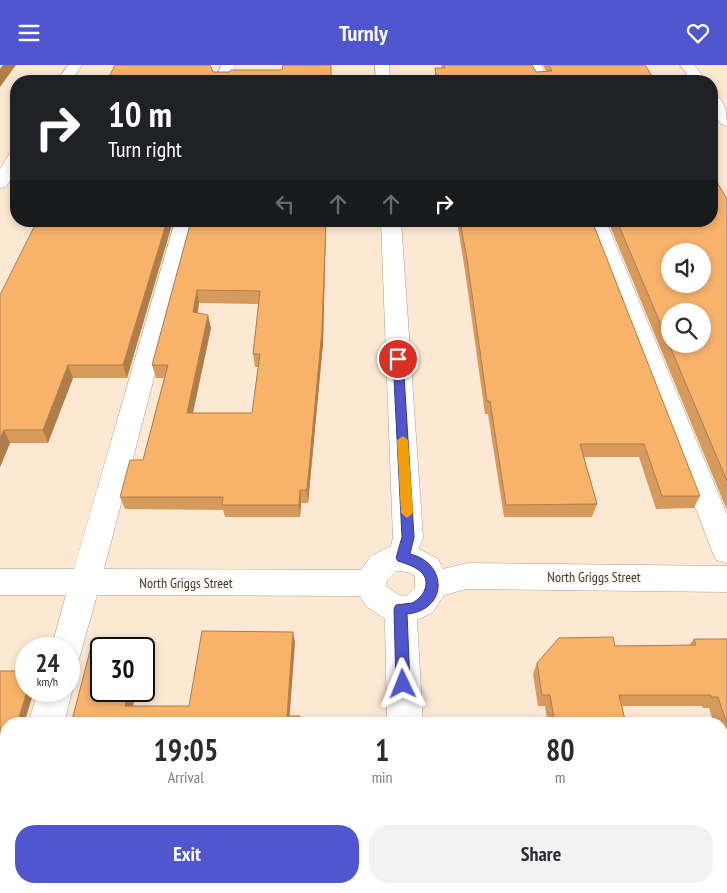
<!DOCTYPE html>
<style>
body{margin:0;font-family:"PT Sans Narrow",sans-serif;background:#f2f2f3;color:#2b2b33;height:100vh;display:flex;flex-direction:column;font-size:19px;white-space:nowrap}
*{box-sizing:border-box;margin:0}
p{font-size:16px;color:#7c7c81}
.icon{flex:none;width:28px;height:28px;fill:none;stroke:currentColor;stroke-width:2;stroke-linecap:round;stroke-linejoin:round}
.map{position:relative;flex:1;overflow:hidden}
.sheet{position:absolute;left:0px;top:652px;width:728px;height:176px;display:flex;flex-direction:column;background:#fff;border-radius:20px 20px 0 0;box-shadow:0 2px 8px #0003}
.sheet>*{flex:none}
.banner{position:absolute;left:10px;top:10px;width:708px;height:152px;border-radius:20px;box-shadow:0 2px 8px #0003;background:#202124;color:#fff;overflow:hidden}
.buttons{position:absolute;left:661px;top:178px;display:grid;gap:10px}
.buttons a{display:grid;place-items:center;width:50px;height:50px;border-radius:50%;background:#fff;box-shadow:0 2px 8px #0003;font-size:25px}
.speed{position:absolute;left:15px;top:572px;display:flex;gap:10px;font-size:25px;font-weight:700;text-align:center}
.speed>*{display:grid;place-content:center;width:65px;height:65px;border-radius:50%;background:#fff;box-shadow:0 2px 8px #0003;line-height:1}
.speed small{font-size:12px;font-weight:400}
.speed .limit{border:2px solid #111;border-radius:8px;background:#fff;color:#111}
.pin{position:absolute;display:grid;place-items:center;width:42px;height:42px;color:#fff;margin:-21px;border:2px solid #fff;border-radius:50%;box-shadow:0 1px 5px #0007}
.me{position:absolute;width:55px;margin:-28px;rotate:358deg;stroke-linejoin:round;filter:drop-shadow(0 0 4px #0008)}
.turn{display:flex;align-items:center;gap:18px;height:105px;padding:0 15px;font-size:22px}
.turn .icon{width:65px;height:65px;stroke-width:2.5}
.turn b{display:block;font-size:35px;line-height:42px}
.lanes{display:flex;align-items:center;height:48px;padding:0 15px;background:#0003;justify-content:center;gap:25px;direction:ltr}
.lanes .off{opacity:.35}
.eta{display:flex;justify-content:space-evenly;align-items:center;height:85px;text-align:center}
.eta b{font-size:30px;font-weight:700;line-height:35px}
.primary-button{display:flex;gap:10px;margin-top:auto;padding:10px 15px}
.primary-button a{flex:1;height:58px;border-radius:20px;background:#5056cd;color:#fff;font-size:20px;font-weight:700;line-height:58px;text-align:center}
.primary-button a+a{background:#f2f2f3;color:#2b2b33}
header{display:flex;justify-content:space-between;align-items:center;height:65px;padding:0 15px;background:#5056cd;color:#fff;font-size:22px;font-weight:700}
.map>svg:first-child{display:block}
</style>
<header><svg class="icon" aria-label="menu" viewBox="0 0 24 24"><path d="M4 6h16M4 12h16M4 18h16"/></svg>Turnly<svg class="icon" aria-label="heart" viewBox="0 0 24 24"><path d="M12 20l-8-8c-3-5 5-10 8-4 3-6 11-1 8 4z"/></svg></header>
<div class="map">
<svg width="727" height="828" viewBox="0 0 727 828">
<rect width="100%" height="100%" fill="#fde8d4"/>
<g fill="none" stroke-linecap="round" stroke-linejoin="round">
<g stroke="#b49c85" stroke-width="1">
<path id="minor" d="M 68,0 L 82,0 L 71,16 L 57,16 Z
M 221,0 L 235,0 L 230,16 L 215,16 Z
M 375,0 L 389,0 L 390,16 L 376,16 Z
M 527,0 L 541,0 L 548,16 L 534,16 Z
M 680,0 L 694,0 L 707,16 L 692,16 Z
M 711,29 C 726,33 727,49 727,61 L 721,59 L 711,45 Z
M 16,87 L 16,106 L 6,122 L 0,123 L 0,104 L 10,88 Z
M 175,156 L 195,156 L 104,504 L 361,505 L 371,491 L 391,481 L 393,472 L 381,156 L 401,156 L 423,472 L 419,484 L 438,494 L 443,504 L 467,498 L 727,501 L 727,527 L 467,524 L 444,530 L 432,548 L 417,555 L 423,659 L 387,659 L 385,554 L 366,541 L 360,531 L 97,530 L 79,594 L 69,598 L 69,584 L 51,584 L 66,530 L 0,530 L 0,504 L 74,504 ZM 396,506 L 409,507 L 415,511 L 415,523 L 406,531 L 399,530 L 386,521 L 387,515 Z
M 586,156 L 606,156 L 727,450 L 727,498 L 716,495 L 712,486 Z
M 69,618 L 72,626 L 64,659 L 28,659 L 38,626 L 69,626 Z
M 6,778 L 6,822 L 19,822 L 17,828 L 0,828 L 0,781 Z
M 391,822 L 431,822 L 431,828 L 391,828 Z"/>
</g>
<use href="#minor" fill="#fff" fill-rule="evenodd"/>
</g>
<path fill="#d59a5c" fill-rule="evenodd" d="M 441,0 L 532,0 L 536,7 L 546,6 L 543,0 L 645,0 L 655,16 L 435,16 L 435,3 L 442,3 Z
M 727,134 L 727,443 L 726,443 L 608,156 L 711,156 Z
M 173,156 L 127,313 L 73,313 L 48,378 L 10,378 L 0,402 L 0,230 Z
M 191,156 L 326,156 L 323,278 L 308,438 L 301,438 L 300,452 L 225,452 L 223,445 L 125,444 L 120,432 L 143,395 L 164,313 L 156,313 L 152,300 ZM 199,238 L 259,239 L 253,289 L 255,302 L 258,302 L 252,348 L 193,348 L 211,263 L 198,248 Z
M 457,156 L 592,156 L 700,431 L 694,443 L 656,444 L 639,392 L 584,392 L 597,439 L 592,452 L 504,452 L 488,349 L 485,349 L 465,206 Z
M 694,574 L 727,574 L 727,697 L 721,680 L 721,659 L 714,659 L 709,643 L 703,643 L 702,641 L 622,641 L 626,659 L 548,659 L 545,641 L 538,641 L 533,609 L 537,598 L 615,581 L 689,580 Z
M 570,822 L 673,822 L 674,828 L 571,828 Z"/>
<path fill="#ae7d4b" d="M 3,0 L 16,0 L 0,22 L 0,4 Z
M 167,156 L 173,156 L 127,313 L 123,300 Z
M 326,156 L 323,278 L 308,438 L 307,425 Z
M 197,225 L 199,238 L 195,260 L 193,247 Z
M 208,250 L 211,263 L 190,361 L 187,348 Z
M 68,300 L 73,313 L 48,378 L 43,365 Z
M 4,365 L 10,378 L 0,402 L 0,373 Z
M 300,425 L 301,438 L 300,452 L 299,440 Z
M 293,567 L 295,578 L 289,659 L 287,651 Z
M 138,578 L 141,584 L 137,584 Z
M 27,626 L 34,626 L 24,659 L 17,659 Z
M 128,626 L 136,626 L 131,651 L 125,641 Z
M 6,694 L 6,718 L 2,733 L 0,731 L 0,715 Z
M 90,822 L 99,822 L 98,828 L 89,828 Z
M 270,822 L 273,822 L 272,828 L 269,828 Z"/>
<path fill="#f8b36b" stroke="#ae7d4b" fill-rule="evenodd" d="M 115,0 L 210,0 L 213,7 L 229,7 L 231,5 L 282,5 L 283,0 L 331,0 L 331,16 L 107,16 Z
M 444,0 L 532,0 L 536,7 L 552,6 L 549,0 L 645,0 L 655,16 L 437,16 L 435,3 L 445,3 Z
M 711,107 L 727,134 L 727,416 L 617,156 L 711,156 ZM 670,186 L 702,186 L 702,219 L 670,219 ZM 670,246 L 702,246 L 702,279 L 670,279 Z
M 37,156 L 167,156 L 123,300 L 68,300 L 43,365 L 4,365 L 0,373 L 0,230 Z
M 191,156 L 326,156 L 322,265 L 307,425 L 300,425 L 299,440 L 222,440 L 223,432 L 120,432 L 130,395 L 143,395 L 168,300 L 152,300 ZM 197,225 L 260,226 L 253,289 L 260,289 L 252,348 L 187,348 L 208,250 L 193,247 Z
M 460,156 L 592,156 L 700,431 L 662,431 L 644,379 L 580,379 L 597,439 L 506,440 L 490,336 L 487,336 L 467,194 Z
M 202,566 L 293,567 L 287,651 L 300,651 L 300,659 L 71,659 L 92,578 L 138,578 L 137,584 L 101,584 L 101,626 L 128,626 L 125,641 L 189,641 Z
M 613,572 L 615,581 L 696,580 L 694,574 L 727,574 L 727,659 L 718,632 L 711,632 L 711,630 L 619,630 L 626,659 L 555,659 L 550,630 L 542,630 L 537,598 L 559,573 Z
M 0,606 L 26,606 L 26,626 L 27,626 L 17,659 L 6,659 L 6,694 L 0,715 Z
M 28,822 L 90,822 L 89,828 L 27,828 Z
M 200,822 L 270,822 L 269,828 L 200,828 Z
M 577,822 L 673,822 L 674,828 L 578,828 Z"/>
<path fill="#5056cd" stroke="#343885" d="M 398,291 L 403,294 L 414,472 L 410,489 C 448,498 448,545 407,549 L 410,619 L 408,624 L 403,626 L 398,624 L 396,619 L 394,544 L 396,540 C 401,539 407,539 412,538 C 418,535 423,530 425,524 C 431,506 410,500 398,496 L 396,493 L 402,472 L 393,294 Z"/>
<path fill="#f59e0b" d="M 403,371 L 408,375 L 413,448 L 407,453 L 401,448 L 397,375 Z"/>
<g text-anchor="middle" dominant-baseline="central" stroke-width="4" stroke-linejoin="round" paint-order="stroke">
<g font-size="14" fill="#443a30" stroke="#fef8f3">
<text x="594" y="512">North Griggs Street</text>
<text x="186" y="518">North Griggs Street</text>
</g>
</g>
</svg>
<div class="buttons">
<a><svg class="icon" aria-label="sound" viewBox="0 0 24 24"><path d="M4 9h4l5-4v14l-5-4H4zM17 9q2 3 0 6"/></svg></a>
<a><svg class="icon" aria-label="search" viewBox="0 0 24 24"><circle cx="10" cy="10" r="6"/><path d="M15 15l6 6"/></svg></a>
</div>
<div class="speed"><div>24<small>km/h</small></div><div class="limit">30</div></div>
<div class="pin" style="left:398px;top:294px;background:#d93025"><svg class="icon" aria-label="arrive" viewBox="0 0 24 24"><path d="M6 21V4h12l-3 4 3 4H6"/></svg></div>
<svg class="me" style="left:403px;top:619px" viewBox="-20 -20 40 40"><path d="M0-17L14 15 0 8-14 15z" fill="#5056cd" stroke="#fff" stroke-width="4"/></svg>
<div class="banner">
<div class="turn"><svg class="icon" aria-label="right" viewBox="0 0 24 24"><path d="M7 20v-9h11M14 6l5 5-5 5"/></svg><div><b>10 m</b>Turn right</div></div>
<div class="lanes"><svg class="icon off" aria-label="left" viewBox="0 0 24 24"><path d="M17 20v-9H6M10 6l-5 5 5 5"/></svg><svg class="icon off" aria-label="ahead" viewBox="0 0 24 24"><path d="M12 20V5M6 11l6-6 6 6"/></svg><svg class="icon off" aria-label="ahead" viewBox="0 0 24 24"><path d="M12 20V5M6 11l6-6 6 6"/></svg><svg class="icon" aria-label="right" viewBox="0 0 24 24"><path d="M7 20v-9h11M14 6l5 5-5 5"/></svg></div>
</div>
<section class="sheet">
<div class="eta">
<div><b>19:05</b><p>Arrival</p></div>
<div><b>1</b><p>min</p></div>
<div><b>80</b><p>m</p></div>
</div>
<div class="primary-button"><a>Exit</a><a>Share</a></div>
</section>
</div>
